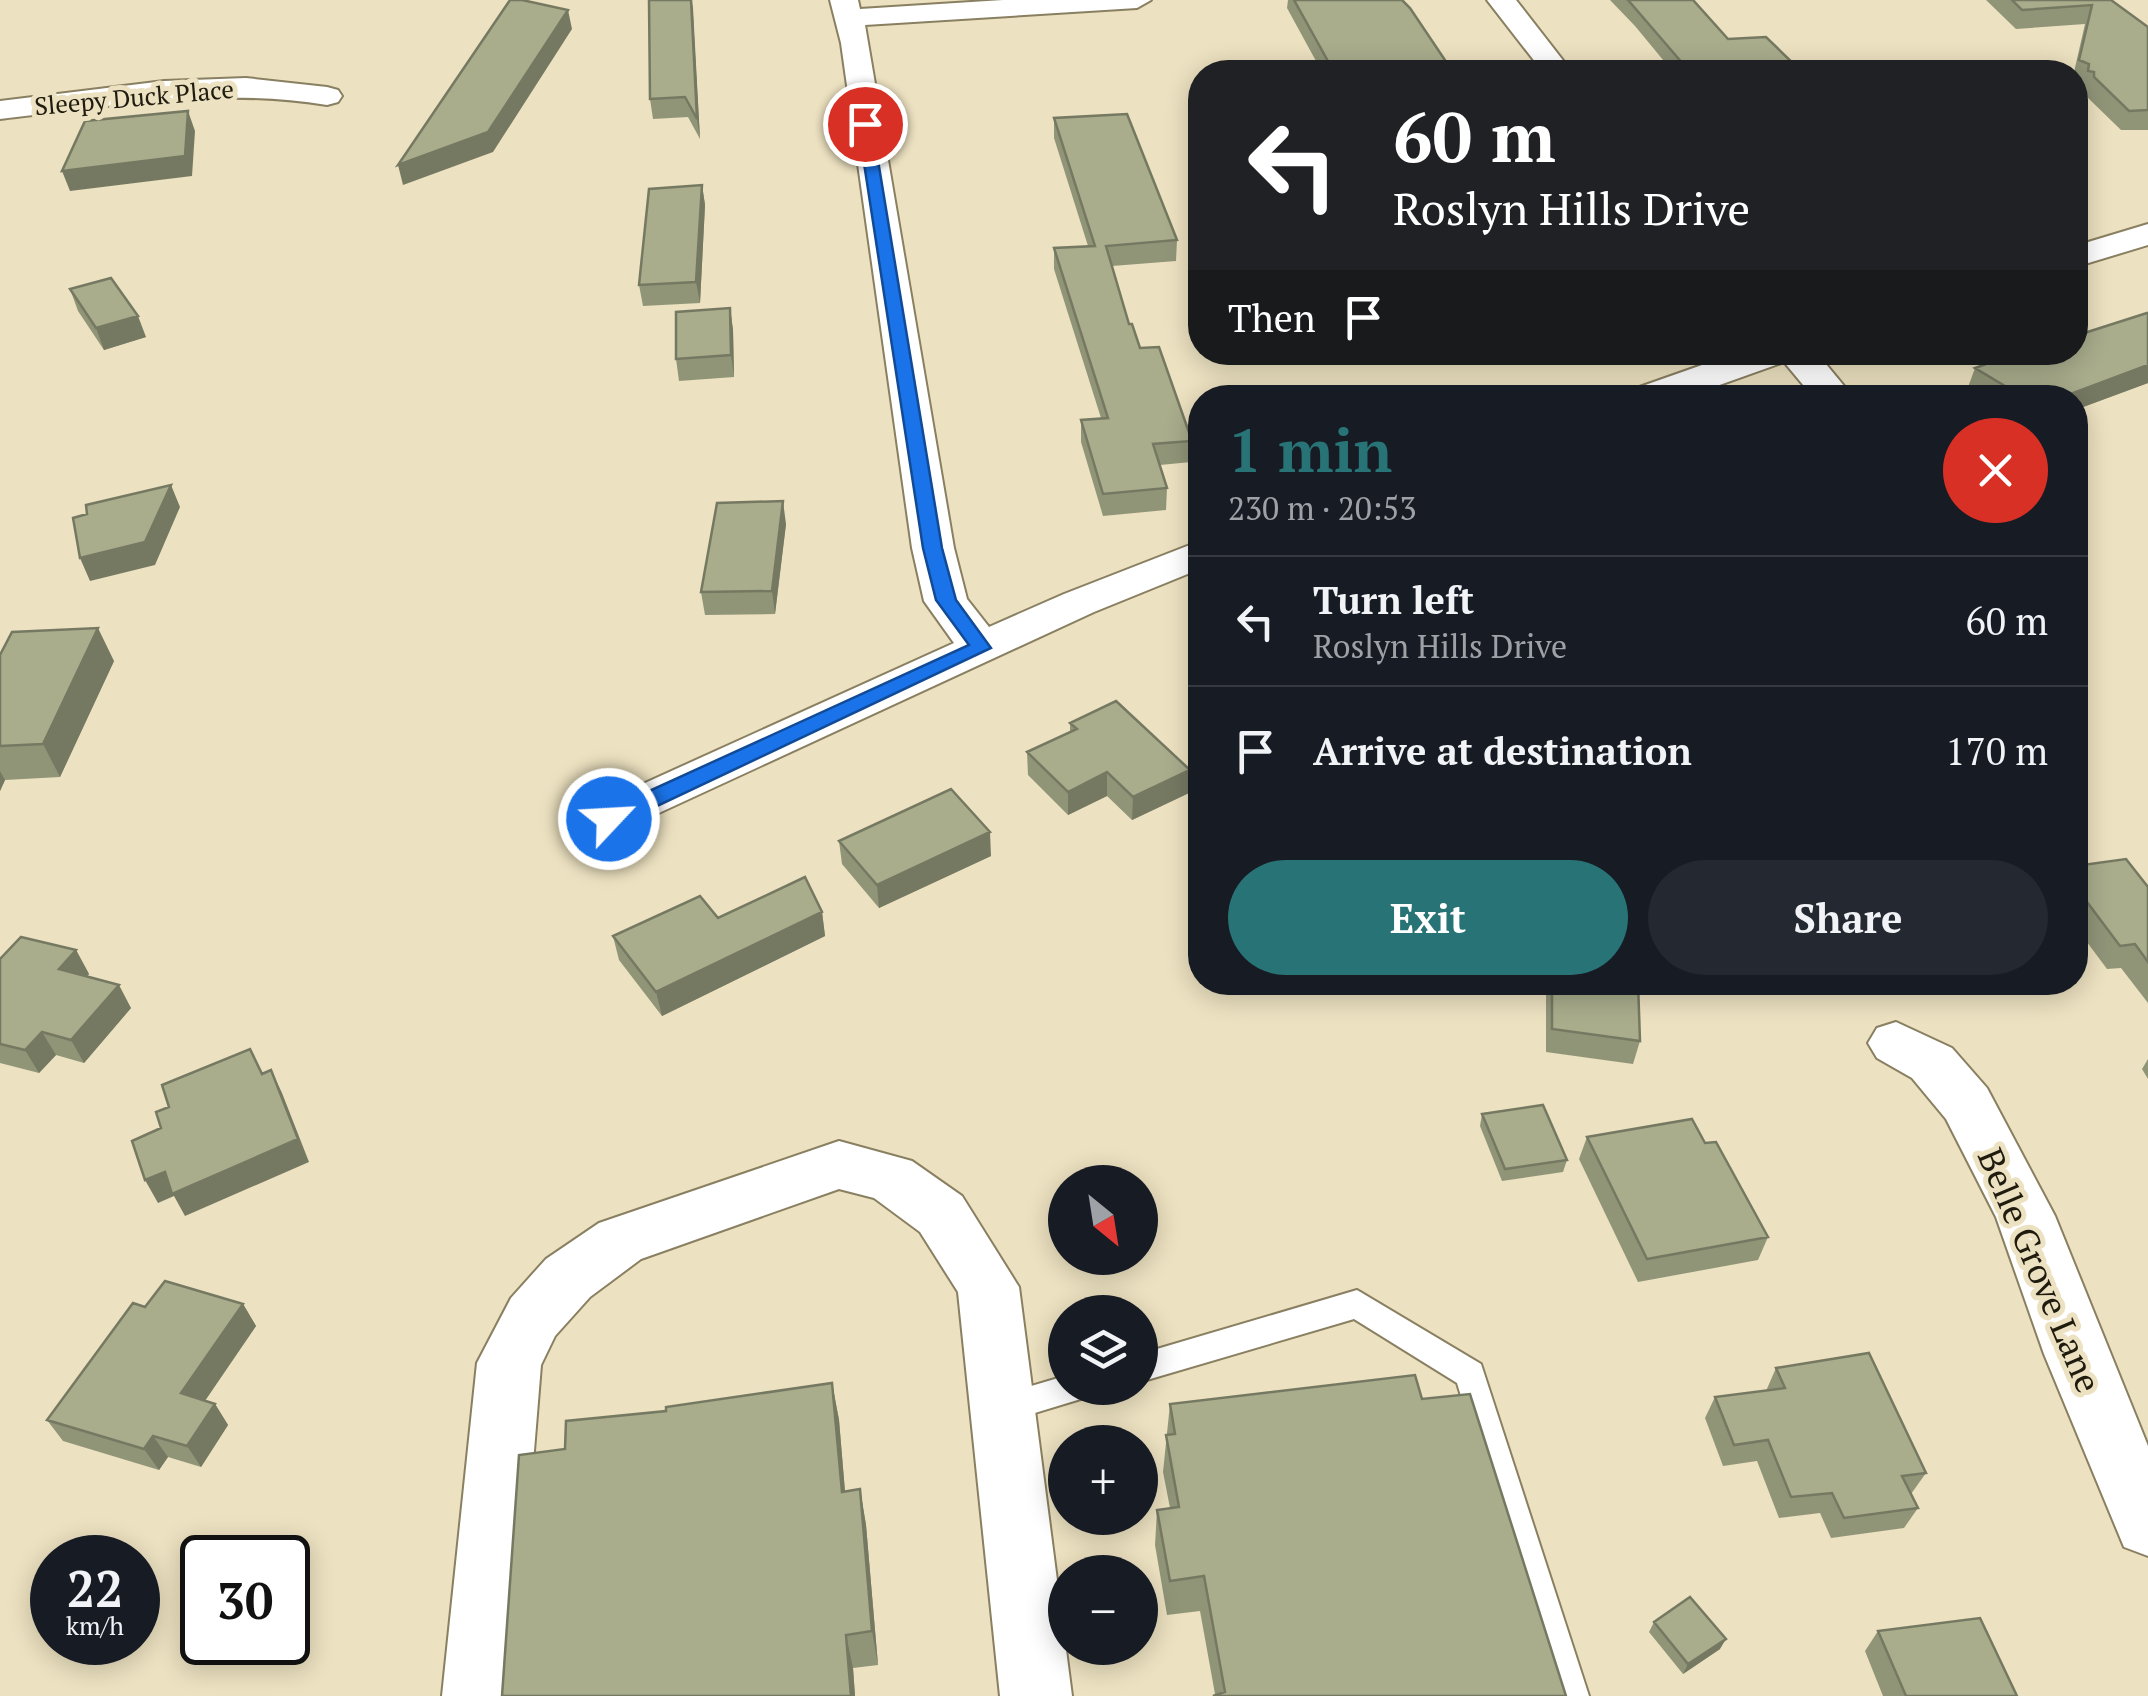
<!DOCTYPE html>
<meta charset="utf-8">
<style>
body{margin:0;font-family:"PT Serif",serif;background:#242831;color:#f1f3f6;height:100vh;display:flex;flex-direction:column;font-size:38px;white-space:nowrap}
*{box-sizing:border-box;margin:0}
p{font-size:32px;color:#9ea1a6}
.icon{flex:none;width:55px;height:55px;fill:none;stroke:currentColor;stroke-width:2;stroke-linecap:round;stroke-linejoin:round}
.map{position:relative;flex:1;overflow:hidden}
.drawer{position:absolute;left:1188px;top:385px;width:900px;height:610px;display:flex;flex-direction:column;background:#171b24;border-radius:40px;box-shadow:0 5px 25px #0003}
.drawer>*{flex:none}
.hud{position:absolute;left:1188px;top:60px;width:900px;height:305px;border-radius:40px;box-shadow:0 5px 25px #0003;background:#202124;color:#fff;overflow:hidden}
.needle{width:65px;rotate:150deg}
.buttons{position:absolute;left:1048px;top:1165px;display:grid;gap:20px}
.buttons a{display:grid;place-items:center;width:110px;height:110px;border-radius:50%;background:#171b24;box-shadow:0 5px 25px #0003;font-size:50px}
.speed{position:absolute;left:30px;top:1535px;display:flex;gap:20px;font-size:50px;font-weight:700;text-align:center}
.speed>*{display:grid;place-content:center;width:130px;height:130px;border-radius:50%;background:#171b24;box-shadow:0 5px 25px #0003;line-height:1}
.speed small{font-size:25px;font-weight:400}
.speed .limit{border:5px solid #111;border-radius:15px;background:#fff;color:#111}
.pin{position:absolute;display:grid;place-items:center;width:85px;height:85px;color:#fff;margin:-42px;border:5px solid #fff;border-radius:50%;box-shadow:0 2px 10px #0007}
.me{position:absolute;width:110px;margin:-55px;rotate:65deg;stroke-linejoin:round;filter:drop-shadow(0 0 8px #0008)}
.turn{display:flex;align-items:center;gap:35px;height:210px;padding:0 40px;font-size:45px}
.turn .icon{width:130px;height:130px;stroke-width:2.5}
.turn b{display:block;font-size:70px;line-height:85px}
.then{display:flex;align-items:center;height:95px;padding:0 40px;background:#0003;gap:20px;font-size:38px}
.round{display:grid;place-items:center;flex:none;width:105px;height:105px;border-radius:52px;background:#242831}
.summary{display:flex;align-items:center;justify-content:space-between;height:170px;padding:0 40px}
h1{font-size:60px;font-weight:600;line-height:75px;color:#287376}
.action{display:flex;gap:20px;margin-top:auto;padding:20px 40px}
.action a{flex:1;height:115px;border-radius:60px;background:#287376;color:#fff;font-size:40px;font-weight:600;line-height:115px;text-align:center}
.action a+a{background:#242831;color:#f1f3f6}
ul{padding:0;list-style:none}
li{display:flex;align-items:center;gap:30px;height:130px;padding:0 40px;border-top:2px solid #363941}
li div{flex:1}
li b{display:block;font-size:38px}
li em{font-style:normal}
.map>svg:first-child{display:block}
</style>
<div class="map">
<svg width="2148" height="1696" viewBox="0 0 2148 1696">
<rect width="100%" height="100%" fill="#ece1c0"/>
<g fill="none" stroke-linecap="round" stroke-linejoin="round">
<g stroke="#897f61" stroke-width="4">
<path id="service" d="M 1357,1290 L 1481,1364 L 1589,1696 L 1553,1696 L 1457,1383 L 1354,1319 L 1140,1382 L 1140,1354 Z
M 1065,1376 L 1065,1388 L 1089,1388 L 1084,1398 L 1002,1423 L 991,1418 L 986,1408 L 991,1398 Z"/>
</g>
<g stroke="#897f61" stroke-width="4">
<path id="minor" d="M 830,0 L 858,0 L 860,9 L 1003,0 L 1151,0 L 1137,8 L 865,25 L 954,548 L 967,599 L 989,627 L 1064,594 L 1200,541 L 1200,569 L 1094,612 L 609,836 L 592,831 L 584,819 L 592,807 L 954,643 L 924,601 L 912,548 L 841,43 Z
M 1487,0 L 1516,0 L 1572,72 L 1543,72 Z
M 246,78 L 327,87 L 338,90 L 342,96 L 338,102 L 327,105 C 217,87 110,106 0,119 L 0,101 L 164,81 Z
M 2148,224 L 2148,245 L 2075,267 L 2075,246 Z
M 1739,352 L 1816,352 L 1854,398 L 1814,398 L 1784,362 L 1683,398 L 1626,398 L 1631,390 Z
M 1896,1022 L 1952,1048 L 1987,1088 L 2055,1216 L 2148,1446 L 2148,1556 L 2124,1547 L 2044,1354 L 1996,1217 L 1946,1119 L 1912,1078 L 1877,1058 L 1868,1043 L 1877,1028 Z
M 839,1141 L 912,1161 L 962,1196 L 1019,1287 L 1072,1696 L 1000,1696 L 958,1292 L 920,1232 L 874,1198 L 839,1189 L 641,1259 L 590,1297 L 555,1336 L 541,1365 L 514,1696 L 442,1696 L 477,1363 L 511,1298 L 546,1259 L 599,1223 Z"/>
</g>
<use href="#service" fill="#fff" fill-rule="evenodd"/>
<use href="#minor" fill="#fff" fill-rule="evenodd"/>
</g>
<path fill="#919578" d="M 649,0 L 692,0 L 700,139 L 688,117 L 653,119 L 650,99 Z
M 1288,0 L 1402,0 L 1453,72 L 1322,72 L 1287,8 Z
M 1610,0 L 1693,0 L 1728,39 L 1802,72 L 1673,72 L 1635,26 Z
M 1986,0 L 2111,0 L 2148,27 L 2148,130 L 2121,130 L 2086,96 L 2087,92 L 2081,91 L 2082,84 L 2075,81 L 2075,72 L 2074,72 L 2085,24 L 2016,29 Z
M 1054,118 L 1177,240 L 1176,261 L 1112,266 L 1129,324 L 1140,348 L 1192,441 L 1191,462 L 1160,465 L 1167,488 L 1166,510 L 1103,516 L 1081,442 L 1081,420 L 1101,418 L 1054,269 L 1054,248 L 1088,246 L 1054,138 Z
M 702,185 L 705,205 L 700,303 L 643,306 L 639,285 Z
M 70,289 L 146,337 L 104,350 L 78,311 Z
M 730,308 L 733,330 L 734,377 L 679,381 L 676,359 Z
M 2148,314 L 2148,383 L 2075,410 L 2075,398 L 1980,398 L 1967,390 L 1975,368 Z
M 786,524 L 775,614 L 705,615 L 701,592 Z
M 0,655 L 114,661 L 60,777 L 5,780 L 0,791 Z
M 1070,723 L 1189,793 L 1132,820 L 1107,796 L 1068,815 L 1028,775 L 1027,752 L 1070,732 Z
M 839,841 L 991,856 L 879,908 L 842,864 Z
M 2075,866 L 2148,887 L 2148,1003 L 2121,968 L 2107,969 L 2075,926 Z
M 822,912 L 825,936 L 662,1016 L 619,960 L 613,936 L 718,918 Z
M 76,950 L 89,974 L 87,976 L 131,1008 L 84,1063 L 56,1055 L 39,1073 L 0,1063 L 0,959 Z
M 1546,982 L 1638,982 L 1640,1041 L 1633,1064 L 1546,1052 Z
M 2148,1059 L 2148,1079 L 2142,1069 Z
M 1482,1114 L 1567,1160 L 1563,1172 L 1502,1181 L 1480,1126 Z
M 1587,1137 L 1705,1143 L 1768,1237 L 1758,1260 L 1638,1282 L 1579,1159 Z
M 243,1304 L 256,1326 L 205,1401 L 215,1404 L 228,1425 L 201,1467 L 168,1457 L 159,1470 L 63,1441 L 47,1420 L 145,1307 Z
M 1776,1368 L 1926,1473 L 1911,1494 L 1918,1508 L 1904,1528 L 1831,1538 L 1820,1513 L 1779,1518 L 1757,1461 L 1723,1466 L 1705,1418 L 1715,1397 L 1766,1391 Z
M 832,1383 L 839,1420 L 845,1491 L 860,1489 L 866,1525 L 878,1665 L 853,1668 L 855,1696 L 502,1696 L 565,1449 L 666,1411 Z
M 1422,1399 L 1566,1696 L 1215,1694 L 1200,1611 L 1167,1615 L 1155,1545 L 1157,1510 L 1170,1508 L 1163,1472 L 1170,1404 Z
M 1654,1622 L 1720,1649 L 1683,1674 L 1649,1632 Z
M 1878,1631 L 2017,1696 L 1883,1696 L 1865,1651 Z"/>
<path fill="#767962" d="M 691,0 L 693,8 L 700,139 L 697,119 Z
M 568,10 L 572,29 L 493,152 L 403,185 L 398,165 Z
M 188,111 L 195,131 L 192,176 L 70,191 L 62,171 Z
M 702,185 L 705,205 L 700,303 L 696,282 Z
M 730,308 L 733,330 L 734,377 L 731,355 Z
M 138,316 L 146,337 L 104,350 L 96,328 Z
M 2148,365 L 2148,383 L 2075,410 L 2075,398 L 2060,398 Z
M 171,485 L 180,507 L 155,565 L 90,581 L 80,558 Z
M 783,501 L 786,524 L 775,614 L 772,591 Z
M 98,628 L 114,661 L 60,777 L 43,744 Z
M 1190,770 L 1189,793 L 1132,820 L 1133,797 Z
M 0,771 L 5,780 L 0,791 Z
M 1107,772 L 1107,796 L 1068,815 L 1068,792 Z
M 990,832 L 991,856 L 879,908 L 877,885 Z
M 822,912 L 825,936 L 662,1016 L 656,992 Z
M 76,950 L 89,974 L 72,992 L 59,969 Z
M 119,985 L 131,1008 L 84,1063 L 71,1040 Z
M 42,1032 L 56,1055 L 39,1073 L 25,1050 Z
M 271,1070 L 282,1093 L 309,1162 L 185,1216 L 174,1196 L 158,1203 L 145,1180 Z
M 243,1304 L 256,1326 L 195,1415 L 181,1393 Z
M 832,1383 L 839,1420 L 848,1528 L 842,1492 Z
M 215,1404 L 228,1425 L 201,1467 L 187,1446 Z
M 153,1436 L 168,1457 L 159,1470 L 144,1449 Z
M 860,1489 L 866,1525 L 878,1665 L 872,1631 Z
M 846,1635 L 853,1668 L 855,1696 L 851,1696 Z
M 1726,1639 L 1720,1649 L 1683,1674 L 1688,1664 Z"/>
<path fill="#a9ad8c" stroke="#767962" stroke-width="2.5" d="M 510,0 L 522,0 L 568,10 L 488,132 L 398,165 Z
M 649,0 L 691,0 L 697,119 L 685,97 L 650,99 Z
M 1294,0 L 1402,0 L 1410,8 L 1453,72 L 1332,72 L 1325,63 L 1329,63 Z
M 1628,0 L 1693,0 L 1728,39 L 1766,37 L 1802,72 L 1690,72 Z
M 2012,0 L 2111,0 L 2148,27 L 2148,110 L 2129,111 L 2094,77 L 2094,72 L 2088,71 L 2089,64 L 2079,60 L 2092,5 L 2022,10 Z
M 188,111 L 185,156 L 62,171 L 85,121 Z
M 1127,114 L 1177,240 L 1106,246 L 1129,324 L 1132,324 L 1140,348 L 1159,347 L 1192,441 L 1153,444 L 1167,488 L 1103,494 L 1081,420 L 1108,418 L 1054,248 L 1095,246 L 1054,118 Z
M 702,185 L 696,282 L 639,285 L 649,189 Z
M 111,278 L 138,316 L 96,328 L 70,289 Z
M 730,308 L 731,355 L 676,359 L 676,312 Z
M 2147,313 L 2148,314 L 2148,365 L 2060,398 L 2025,398 L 1975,368 L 2019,352 L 2075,352 L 2075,336 Z
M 171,485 L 145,542 L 80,558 L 73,518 L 87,514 L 86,505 Z
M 783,501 L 772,591 L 701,592 L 717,503 Z
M 98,628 L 43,744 L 0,746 L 0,655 L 12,632 Z
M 1116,701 L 1190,770 L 1133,797 L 1107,772 L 1068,792 L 1027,752 L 1077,729 L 1070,723 Z
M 951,789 L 990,832 L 877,885 L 839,841 Z
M 2126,859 L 2148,887 L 2148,962 L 2135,944 L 2120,946 L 2075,886 L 2075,866 Z
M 805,877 L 822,912 L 656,992 L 613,936 L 700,896 L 718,918 Z
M 21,937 L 76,950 L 59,969 L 119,985 L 71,1040 L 42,1032 L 25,1050 L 0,1044 L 0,959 Z
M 1552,982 L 1638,982 L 1640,1041 L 1552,1029 Z
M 250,1049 L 262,1074 L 271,1070 L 298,1139 L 172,1194 L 165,1172 L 145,1180 L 132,1141 L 161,1128 L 156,1112 L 169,1107 L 162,1085 Z
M 1543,1105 L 1567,1160 L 1505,1169 L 1482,1114 Z
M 1692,1119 L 1705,1143 L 1716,1142 L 1768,1237 L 1647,1259 L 1587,1137 Z
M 165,1281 L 243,1304 L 181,1393 L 215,1404 L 187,1446 L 153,1436 L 144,1449 L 47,1420 L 133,1303 L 145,1307 Z
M 1869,1353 L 1926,1473 L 1902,1476 L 1918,1508 L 1844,1518 L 1832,1493 L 1791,1497 L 1768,1440 L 1734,1445 L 1715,1397 L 1785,1388 L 1776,1368 Z
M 1415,1375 L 1422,1399 L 1470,1394 L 1566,1696 L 1213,1696 L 1225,1692 L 1204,1576 L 1170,1581 L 1157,1510 L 1179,1507 L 1166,1435 L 1175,1434 L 1170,1404 Z
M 832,1383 L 842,1492 L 860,1489 L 872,1631 L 846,1635 L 851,1696 L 502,1696 L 519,1455 L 565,1449 L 566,1421 L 666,1411 L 666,1407 Z
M 1690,1597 L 1726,1639 L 1688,1664 L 1654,1622 Z
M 1980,1618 L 2017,1696 L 1906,1696 L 1878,1631 Z"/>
<path fill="#1a73e8" stroke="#114b97" stroke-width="2.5" d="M 865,120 L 872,124 L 942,548 L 956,600 L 991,648 L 617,825 L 601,825 L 598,819 L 601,813 L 969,645 L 936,600 L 923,548 L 858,124 Z"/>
<g text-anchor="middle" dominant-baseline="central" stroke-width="10" stroke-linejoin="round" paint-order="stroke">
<g font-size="25" fill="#1f1b0f" stroke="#ece1c0">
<text transform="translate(134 97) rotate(-5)">Sleepy Duck Place</text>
</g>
<g font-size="35" fill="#1f1b0f" stroke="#ece1c0">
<text transform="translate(2040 1270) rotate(67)">Belle Grove Lane</text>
</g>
</g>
</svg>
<div class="buttons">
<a><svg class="needle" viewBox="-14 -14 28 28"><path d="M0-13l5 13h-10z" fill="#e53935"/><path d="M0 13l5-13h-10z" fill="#9ea1a6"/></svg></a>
<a><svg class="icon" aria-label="layers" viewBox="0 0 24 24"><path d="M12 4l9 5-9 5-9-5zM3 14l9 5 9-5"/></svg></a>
<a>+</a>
<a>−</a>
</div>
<div class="speed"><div>22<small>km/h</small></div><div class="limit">30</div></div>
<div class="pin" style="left:865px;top:124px;background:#d93025"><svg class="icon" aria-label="arrive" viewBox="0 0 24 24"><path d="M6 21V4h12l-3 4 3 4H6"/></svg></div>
<svg class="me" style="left:609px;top:819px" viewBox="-20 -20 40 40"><circle r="17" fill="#1a73e8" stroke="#fff" stroke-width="3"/><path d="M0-11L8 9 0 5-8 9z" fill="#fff"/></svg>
<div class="hud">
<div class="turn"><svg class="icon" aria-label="left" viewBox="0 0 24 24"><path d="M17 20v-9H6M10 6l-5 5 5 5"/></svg><div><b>60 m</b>Roslyn Hills Drive</div></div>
<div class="then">Then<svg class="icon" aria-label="arrive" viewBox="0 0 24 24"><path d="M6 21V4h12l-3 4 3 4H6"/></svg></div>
</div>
<section class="drawer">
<div class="summary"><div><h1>1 min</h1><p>230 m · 20:53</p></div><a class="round" style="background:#d93025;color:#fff"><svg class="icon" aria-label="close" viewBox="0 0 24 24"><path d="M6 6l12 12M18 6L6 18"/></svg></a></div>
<ul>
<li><svg class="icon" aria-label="left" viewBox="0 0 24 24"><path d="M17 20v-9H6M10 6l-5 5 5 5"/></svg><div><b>Turn left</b><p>Roslyn Hills Drive</p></div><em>60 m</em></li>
<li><svg class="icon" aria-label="arrive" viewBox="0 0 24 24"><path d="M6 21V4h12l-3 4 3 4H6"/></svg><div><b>Arrive at destination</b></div><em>170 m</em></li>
</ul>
<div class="action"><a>Exit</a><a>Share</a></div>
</section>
</div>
